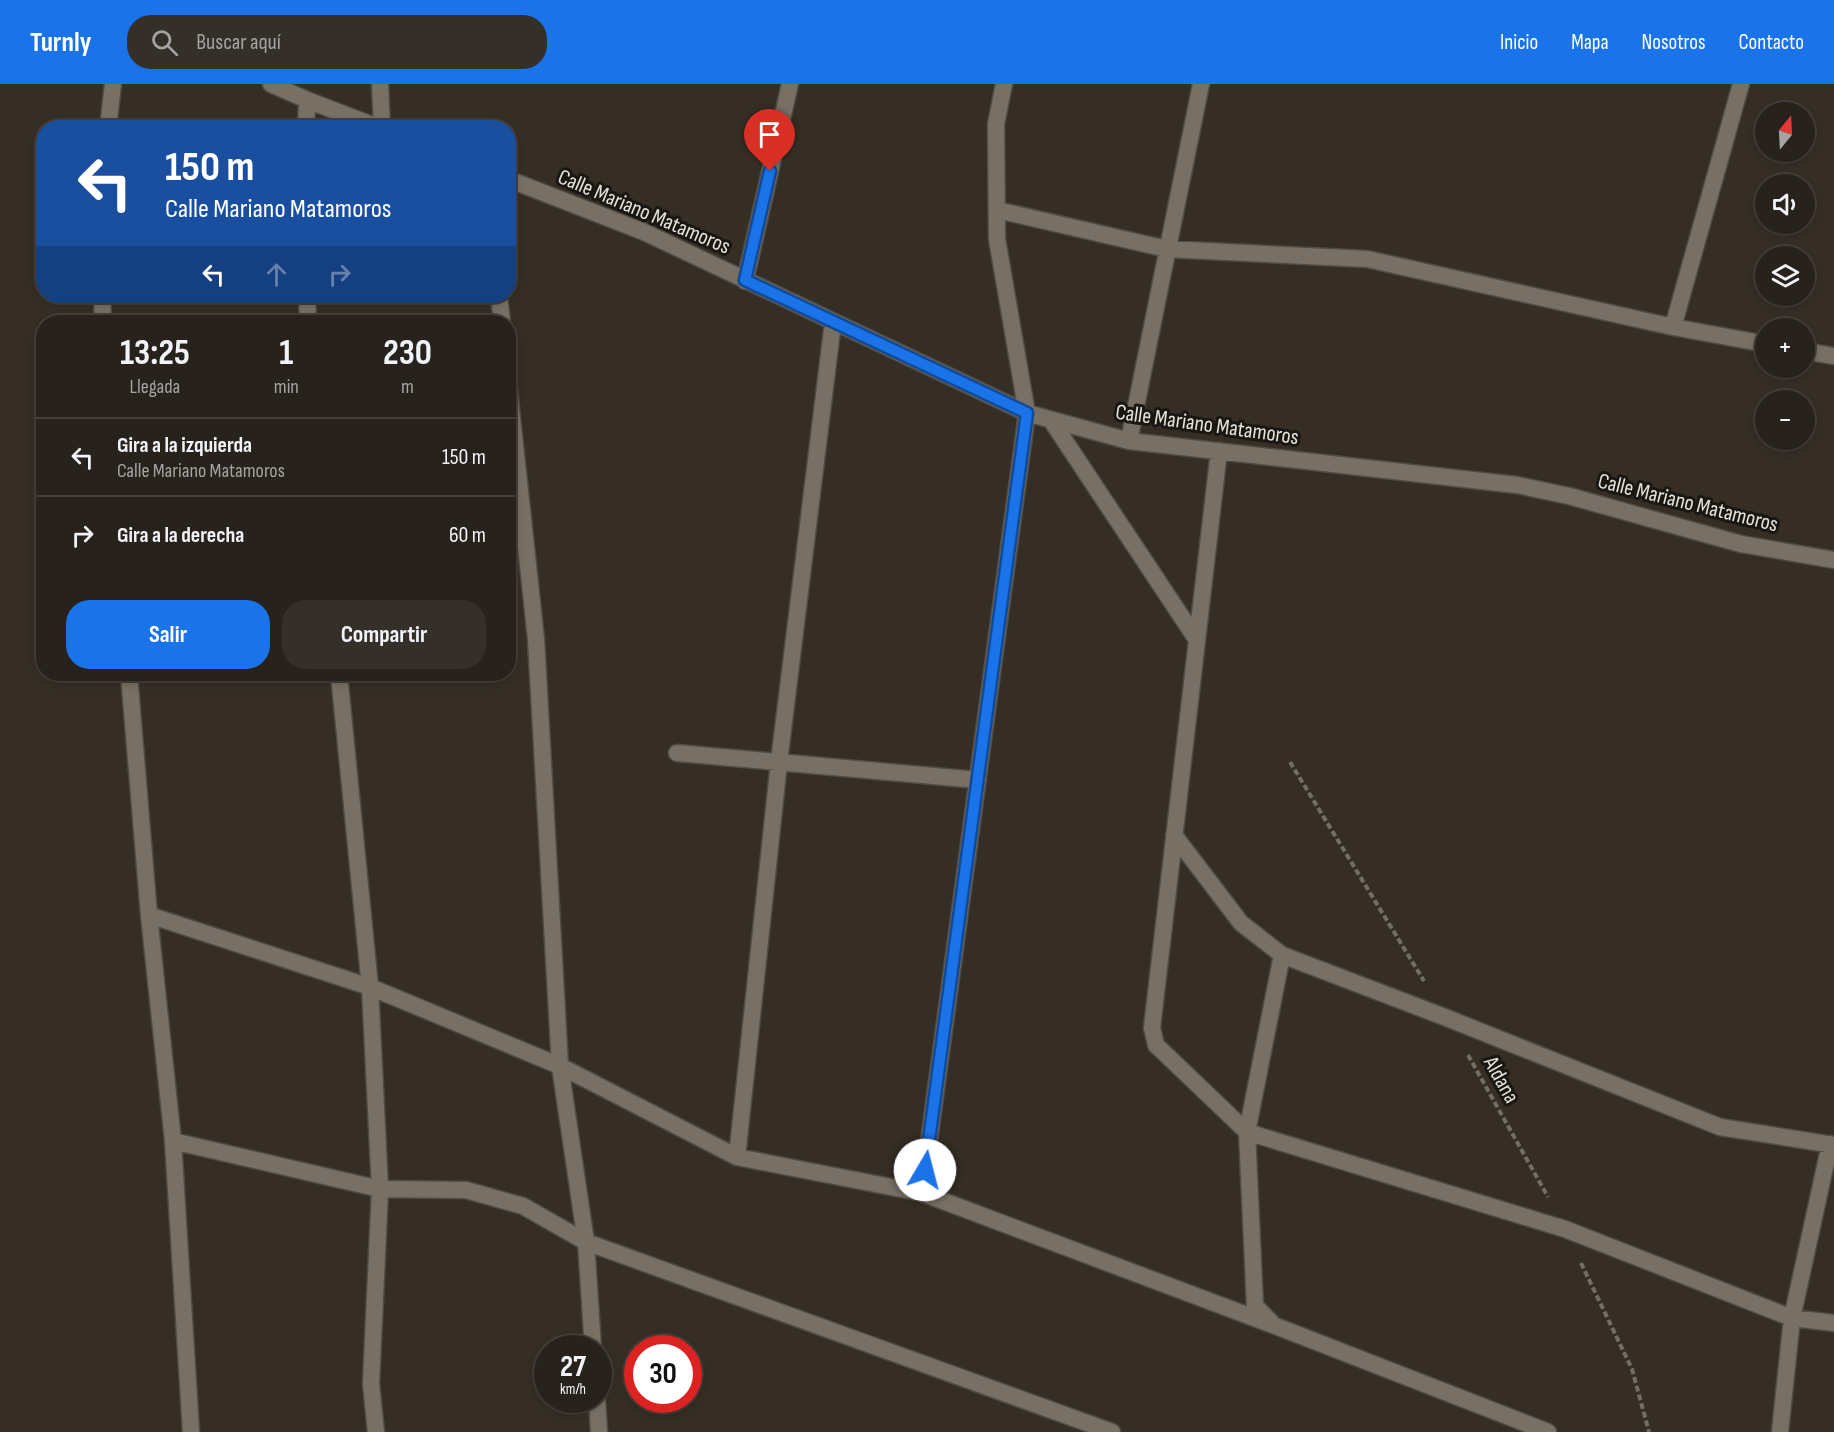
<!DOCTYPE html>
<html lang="es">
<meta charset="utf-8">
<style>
body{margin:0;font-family:"Sofia Sans Condensed",sans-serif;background:#342f29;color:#f1f3f6;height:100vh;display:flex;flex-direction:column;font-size:22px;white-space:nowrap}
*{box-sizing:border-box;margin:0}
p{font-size:20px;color:#a5a4a3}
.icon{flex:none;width:33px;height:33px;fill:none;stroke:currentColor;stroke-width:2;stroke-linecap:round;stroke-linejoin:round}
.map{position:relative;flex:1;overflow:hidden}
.drawer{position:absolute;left:36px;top:231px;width:480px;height:366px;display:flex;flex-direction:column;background:#28221c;border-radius:24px;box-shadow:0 3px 9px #0003,0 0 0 2px #443f3b}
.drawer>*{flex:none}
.guide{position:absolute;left:36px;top:36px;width:480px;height:183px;border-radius:24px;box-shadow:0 3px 9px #0003,0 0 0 2px #443f3b;background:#1a4fa0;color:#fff;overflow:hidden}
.needle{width:39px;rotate:18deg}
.fabs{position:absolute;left:1755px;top:18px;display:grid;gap:12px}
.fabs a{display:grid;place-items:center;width:60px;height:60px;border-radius:50%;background:#28221c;box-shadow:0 3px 9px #0003,0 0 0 2px #443f3b;font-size:30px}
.speed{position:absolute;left:534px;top:1251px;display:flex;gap:12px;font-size:30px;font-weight:700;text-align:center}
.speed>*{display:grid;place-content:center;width:78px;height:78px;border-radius:50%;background:#28221c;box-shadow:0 3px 9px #0003,0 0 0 2px #443f3b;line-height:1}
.speed small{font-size:15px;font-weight:400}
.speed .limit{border:9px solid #d22;background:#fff;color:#111}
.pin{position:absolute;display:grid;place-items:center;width:51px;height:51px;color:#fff;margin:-62px -26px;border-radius:50% 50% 50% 0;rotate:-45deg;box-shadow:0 0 6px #0007}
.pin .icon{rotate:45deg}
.me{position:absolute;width:66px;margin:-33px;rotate:8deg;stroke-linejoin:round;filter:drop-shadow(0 0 4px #0008)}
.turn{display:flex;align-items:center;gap:21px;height:126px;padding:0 30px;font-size:27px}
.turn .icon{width:78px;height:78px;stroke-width:2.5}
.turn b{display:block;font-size:42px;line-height:51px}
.lanes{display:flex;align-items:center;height:57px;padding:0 30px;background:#0003;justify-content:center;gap:30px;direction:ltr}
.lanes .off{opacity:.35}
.eta{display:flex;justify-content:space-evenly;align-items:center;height:102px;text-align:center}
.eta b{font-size:36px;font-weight:700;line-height:42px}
.action{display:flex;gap:12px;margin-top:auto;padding:12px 30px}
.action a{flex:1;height:69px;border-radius:24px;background:#1a73e8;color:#fff;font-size:24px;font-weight:700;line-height:69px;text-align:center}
.action a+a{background:#342f29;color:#f1f3f6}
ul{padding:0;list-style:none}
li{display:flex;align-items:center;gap:18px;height:78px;padding:0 30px;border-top:2px solid #443f3b}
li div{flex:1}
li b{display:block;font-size:22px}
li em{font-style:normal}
header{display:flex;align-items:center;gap:36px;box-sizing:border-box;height:84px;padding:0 30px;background:#1a73e8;color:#fff}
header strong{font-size:28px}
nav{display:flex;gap:33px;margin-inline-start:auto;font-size:21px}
.search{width:420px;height:54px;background:#342f29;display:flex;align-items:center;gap:15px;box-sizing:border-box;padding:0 21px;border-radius:24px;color:#a5a4a3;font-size:22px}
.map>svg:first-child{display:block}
</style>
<header>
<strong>Turnly</strong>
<div class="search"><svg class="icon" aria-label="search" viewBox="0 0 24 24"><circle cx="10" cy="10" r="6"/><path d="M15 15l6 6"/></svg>Buscar aquí</div>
<nav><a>Inicio</a><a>Mapa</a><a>Nosotros</a><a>Contacto</a></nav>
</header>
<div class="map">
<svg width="1834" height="1348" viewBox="0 0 1834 1348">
<rect width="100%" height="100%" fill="#362e25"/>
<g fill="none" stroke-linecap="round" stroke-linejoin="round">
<g stroke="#514c43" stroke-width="19">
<path id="minor" d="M 271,0 L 307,16 L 380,44
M 380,0 L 382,44
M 108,44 L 113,0
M 306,44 L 307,16
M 508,95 L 644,148 L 1027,329 L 1129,357 L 1517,401 L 1569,412 L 1741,460 L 1834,476
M 997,126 L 1167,165 L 1367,175 L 1673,243 L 1766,260
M 745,197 L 790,0
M 102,212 L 103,238
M 307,212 L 308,238
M 499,212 L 502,238
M 1673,243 L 1741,0
M 1804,267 L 1834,272
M 508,297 L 536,555 L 560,982 L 586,1158 L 593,1264
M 1051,336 L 1197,556
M 1129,357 L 1201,0
M 1219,367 L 1152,944 L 1156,961 L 1247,1048 L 1565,1145 L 1792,1234 L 1834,1239
M 129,590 L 149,831 L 173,1057 L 191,1348
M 339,590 L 370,903 L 380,1105 L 371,1300 L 376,1348
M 677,669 L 978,696
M 1174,751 L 1241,839 L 1282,871 L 1447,934 L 1720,1043 L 1834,1061
M 149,831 L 370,903 L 560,982 L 737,1073 L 922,1109 L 1273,1241 L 1548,1348
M 173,1057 L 380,1105 L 466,1106 L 523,1122 L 586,1158 L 1112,1348
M 737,1073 L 779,678 L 833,238
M 922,1109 L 1027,329 L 997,155 L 996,40 L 1004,0
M 1271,1238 L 1255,1222 L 1247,1048 L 1282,871
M 597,1316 L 599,1348
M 1780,1348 L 1792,1234 L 1830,1060"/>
</g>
<path stroke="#746d65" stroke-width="4" stroke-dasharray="6 3" stroke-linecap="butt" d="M 1290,678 L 1424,897
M 1468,971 L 1548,1113
M 1581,1179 L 1632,1285 L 1649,1348"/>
<use href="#minor" stroke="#797065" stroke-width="16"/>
</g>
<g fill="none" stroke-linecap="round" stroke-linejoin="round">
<g stroke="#114b97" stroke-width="15">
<path id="route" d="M 770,87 L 745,196 L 1027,329 L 925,1086"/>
</g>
<use href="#route" stroke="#1a73e8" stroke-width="10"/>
</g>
<g text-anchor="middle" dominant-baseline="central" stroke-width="6" stroke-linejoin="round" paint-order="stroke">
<g font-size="22" fill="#e6e1db" stroke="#1a1713">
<text transform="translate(644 128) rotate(23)">Calle Mariano Matamoros</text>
<text transform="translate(1207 341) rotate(8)">Calle Mariano Matamoros</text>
<text transform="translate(1688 419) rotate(14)">Calle Mariano Matamoros</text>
<text transform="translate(1501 996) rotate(61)">Aldana</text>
</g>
</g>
</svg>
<div class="fabs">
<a><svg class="needle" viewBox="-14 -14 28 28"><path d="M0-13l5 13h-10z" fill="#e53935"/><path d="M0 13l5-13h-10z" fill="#a5a4a3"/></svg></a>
<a><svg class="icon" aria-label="sound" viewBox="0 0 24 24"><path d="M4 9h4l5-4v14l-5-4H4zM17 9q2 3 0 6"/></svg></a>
<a><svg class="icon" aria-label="layers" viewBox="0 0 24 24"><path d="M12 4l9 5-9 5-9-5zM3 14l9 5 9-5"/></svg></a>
<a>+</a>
<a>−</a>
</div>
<div class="speed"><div>27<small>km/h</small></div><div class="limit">30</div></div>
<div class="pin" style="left:770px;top:87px;background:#d93025"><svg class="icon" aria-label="arrive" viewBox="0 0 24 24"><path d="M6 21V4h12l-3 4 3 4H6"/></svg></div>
<svg class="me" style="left:925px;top:1086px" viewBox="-20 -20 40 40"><circle r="19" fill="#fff"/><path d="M0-13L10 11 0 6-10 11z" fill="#1a73e8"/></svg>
<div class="guide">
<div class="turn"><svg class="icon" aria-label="left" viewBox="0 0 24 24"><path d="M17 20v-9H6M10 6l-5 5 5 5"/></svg><div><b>150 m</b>Calle Mariano Matamoros</div></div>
<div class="lanes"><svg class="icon" aria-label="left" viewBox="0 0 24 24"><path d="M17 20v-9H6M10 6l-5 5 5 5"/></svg><svg class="icon off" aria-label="ahead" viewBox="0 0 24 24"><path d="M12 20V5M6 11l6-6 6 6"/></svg><svg class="icon off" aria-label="right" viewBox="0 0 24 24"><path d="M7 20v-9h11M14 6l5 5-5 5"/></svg></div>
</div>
<section class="drawer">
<div class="eta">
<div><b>13:25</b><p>Llegada</p></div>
<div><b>1</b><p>min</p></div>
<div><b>230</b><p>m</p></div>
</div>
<ul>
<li><svg class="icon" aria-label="left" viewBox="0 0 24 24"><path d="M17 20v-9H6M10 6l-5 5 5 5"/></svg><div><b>Gira a la izquierda</b><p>Calle Mariano Matamoros</p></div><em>150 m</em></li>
<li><svg class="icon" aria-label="right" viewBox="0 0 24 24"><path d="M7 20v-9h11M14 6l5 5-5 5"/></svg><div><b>Gira a la derecha</b></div><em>60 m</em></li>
</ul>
<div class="action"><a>Salir</a><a>Compartir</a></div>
</section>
</div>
